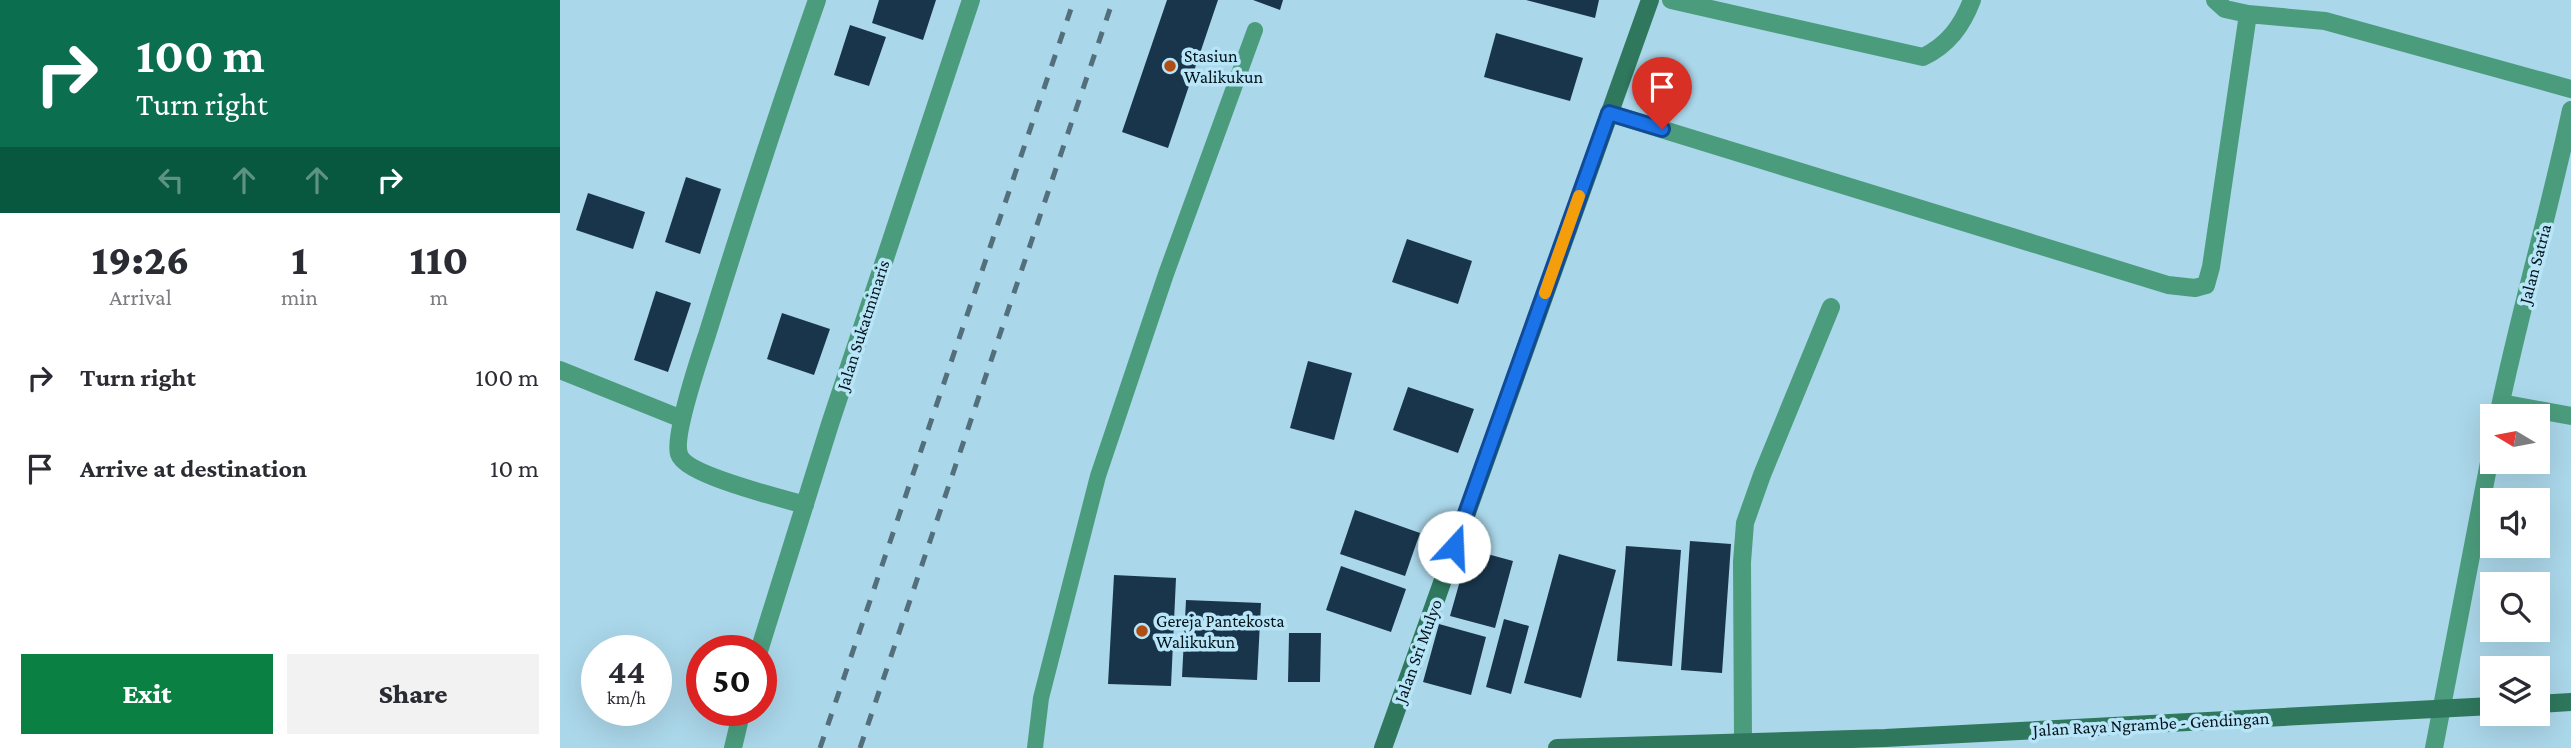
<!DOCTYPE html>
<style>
body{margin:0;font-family:"Crimson Pro",serif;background:#f2f2f3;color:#2b2b33;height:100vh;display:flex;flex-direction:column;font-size:26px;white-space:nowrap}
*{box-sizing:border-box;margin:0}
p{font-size:23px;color:#7c7c81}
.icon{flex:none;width:38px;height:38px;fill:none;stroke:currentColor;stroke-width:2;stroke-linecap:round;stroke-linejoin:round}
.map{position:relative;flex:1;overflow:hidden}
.details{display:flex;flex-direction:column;background:#fff;width:560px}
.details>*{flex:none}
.guide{background:#0b6e4f;color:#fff;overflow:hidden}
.needle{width:46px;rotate:280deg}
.fabs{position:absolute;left:1920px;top:404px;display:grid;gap:14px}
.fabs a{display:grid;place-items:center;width:70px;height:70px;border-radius:0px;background:#fff;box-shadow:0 7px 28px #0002;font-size:35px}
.speed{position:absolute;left:21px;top:635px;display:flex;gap:14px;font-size:35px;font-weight:700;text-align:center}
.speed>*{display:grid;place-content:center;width:91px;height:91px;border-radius:50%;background:#fff;box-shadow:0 7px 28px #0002;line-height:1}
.speed small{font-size:18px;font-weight:400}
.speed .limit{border:10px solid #d22;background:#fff;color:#111}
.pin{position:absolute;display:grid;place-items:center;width:60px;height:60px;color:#fff;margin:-72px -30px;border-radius:50% 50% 50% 0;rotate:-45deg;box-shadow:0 0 7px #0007}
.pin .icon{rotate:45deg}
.me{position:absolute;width:77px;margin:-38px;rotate:20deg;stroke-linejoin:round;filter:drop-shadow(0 0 5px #0008)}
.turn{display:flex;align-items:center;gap:24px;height:147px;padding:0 21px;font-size:32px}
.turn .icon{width:91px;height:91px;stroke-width:2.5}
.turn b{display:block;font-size:49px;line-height:60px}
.lanes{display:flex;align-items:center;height:66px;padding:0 21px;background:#0003;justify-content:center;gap:35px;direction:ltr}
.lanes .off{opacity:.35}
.eta{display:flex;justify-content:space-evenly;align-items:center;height:119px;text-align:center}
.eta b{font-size:42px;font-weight:800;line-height:49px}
.action{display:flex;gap:14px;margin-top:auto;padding:14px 21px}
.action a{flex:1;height:80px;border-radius:0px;background:#0b8043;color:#fff;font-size:28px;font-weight:800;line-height:80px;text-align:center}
.action a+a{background:#f2f2f3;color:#2b2b33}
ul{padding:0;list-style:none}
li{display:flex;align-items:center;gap:21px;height:91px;padding:0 21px}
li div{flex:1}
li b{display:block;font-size:26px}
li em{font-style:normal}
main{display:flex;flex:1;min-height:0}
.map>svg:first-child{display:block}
</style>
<main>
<section class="details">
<div class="guide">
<div class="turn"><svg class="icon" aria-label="right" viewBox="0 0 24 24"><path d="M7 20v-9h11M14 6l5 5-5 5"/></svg><div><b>100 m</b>Turn right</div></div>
<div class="lanes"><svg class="icon off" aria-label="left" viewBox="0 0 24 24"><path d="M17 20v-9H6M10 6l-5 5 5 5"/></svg><svg class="icon off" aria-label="ahead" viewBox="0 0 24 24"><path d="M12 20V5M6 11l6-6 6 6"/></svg><svg class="icon off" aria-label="ahead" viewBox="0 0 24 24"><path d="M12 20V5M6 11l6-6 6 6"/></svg><svg class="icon" aria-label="right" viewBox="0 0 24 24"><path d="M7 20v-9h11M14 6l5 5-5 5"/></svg></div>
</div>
<div class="eta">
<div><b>19:26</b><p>Arrival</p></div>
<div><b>1</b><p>min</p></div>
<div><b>110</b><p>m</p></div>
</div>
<ul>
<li><svg class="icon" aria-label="right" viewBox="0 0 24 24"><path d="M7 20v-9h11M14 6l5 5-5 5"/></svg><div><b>Turn right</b></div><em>100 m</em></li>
<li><svg class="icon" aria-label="arrive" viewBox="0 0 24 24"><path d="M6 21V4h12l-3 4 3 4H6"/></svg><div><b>Arrive at destination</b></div><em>10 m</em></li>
</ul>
<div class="action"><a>Exit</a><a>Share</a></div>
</section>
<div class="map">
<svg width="2011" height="748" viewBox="0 0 2011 748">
<rect width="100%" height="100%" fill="#abd7ea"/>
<path fill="#19354c" d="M 319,0 L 376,0 L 363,40 L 312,23 Z
M 607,0 L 658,0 L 608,148 L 562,132 Z
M 693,0 L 723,0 L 720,10 Z
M 966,0 L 1039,0 L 1035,18 Z
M 290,25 L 326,37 L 309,86 L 274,75 Z
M 936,33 L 1023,58 L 1010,101 L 924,77 Z
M 126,177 L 161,189 L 140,254 L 105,242 Z
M 28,193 L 85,212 L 73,249 L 16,230 Z
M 847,239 L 912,261 L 898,304 L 832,282 Z
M 96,291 L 131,303 L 108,372 L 74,360 Z
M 222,313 L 270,329 L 254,375 L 207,359 Z
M 748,361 L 792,373 L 774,440 L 730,428 Z
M 848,387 L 914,409 L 898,453 L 833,430 Z
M 795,510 L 860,533 L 845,576 L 780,554 Z
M 1130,541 L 1171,544 L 1162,673 L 1121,670 Z
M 1066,546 L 1121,550 L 1112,666 L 1057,661 Z
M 909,549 L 953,561 L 935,628 L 890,616 Z
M 999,554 L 1056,570 L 1021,698 L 964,683 Z
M 781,566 L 846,589 L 831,632 L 766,610 Z
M 554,575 L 616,578 L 611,686 L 548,684 Z
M 626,600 L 701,603 L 697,680 L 622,677 Z
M 944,619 L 969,626 L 951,694 L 926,687 Z
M 879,624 L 926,637 L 911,695 L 863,682 Z
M 729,633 L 761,633 L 760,682 L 728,682 Z"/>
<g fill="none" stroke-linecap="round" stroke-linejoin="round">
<path stroke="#4b9c7d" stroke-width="16" d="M 475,748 L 481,698 L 538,476 L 606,274 L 695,30"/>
<path stroke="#4b9c7d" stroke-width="18" d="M 1111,0 L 1363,57 C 1388,45 1402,26 1412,0
M 1655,0 L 1665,9 L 1688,14 L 1765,21 L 2011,89
M 1049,113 L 1608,285 L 1635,288 L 1646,285 L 1651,267 L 1688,14
M 0,370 L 122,419
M 1941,403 L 2011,416
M 1938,416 C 1959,314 1989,213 2011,110
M 245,505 C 221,498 125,475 119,454 C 113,436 140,356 147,335 C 182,222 218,111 257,0
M 199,651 L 270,424 L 411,0
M 1183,742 L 1182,562 L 1185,523 L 1202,475 L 1271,307
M 173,748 L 182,710
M 1874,748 L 1932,447"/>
<path stroke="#2f785d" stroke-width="18" d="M 1978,704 L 2011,702
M 823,748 L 1090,0
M 997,748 L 1325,738 L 1932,706"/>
<path stroke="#526f7b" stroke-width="5" stroke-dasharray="12 12" stroke-linecap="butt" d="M 260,748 L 514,0
M 300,748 L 553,0"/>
</g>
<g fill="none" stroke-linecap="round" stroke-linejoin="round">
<g stroke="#114b97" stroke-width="18">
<path id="route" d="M 894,547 L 1049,113 L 1102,129"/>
</g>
<use href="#route" stroke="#1a73e8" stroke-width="12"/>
<path stroke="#f59e0b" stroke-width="12" d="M 985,293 L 1019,196"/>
</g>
<g fill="#b04d12" stroke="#b8e5f8" stroke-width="2.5">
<circle cx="610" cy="66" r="7"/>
<circle cx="582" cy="631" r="7"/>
</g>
<g text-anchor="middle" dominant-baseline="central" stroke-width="7" stroke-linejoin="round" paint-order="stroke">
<g font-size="18" fill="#04141a" stroke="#b8e5f8" text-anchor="start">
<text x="624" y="56">Stasiun<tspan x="624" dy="21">Walikukun</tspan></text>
<text x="596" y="621">Gereja Pantekosta<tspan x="596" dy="21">Walikukun</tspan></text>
</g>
<g font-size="18" fill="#04141a" stroke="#b8e5f8">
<text transform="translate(1975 264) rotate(-75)">Jalan Satria</text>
<text transform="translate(303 325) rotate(-72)">Jalan Sukatminaris</text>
<text transform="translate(858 651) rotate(-70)">Jalan Sri Mulyo</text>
<text transform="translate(1591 724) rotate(-3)">Jalan Raya Ngrambe - Gendingan</text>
</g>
</g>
</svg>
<div class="fabs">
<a><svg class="needle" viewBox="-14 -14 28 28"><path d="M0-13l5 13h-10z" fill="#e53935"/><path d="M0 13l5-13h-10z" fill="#7c7c81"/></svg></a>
<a><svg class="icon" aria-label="sound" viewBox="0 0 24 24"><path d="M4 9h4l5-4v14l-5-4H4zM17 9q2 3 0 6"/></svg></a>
<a><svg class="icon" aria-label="search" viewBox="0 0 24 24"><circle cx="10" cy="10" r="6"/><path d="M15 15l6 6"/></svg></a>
<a><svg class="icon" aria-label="layers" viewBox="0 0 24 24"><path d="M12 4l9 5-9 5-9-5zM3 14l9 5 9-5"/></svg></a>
</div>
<div class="speed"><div>44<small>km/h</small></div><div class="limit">50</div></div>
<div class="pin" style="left:1102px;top:129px;background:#d93025"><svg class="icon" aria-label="arrive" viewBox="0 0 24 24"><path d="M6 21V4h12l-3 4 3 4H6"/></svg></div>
<svg class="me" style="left:894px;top:547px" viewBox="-20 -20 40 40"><circle r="19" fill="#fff"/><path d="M0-13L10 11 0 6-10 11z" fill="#1a73e8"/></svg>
</div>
</main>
